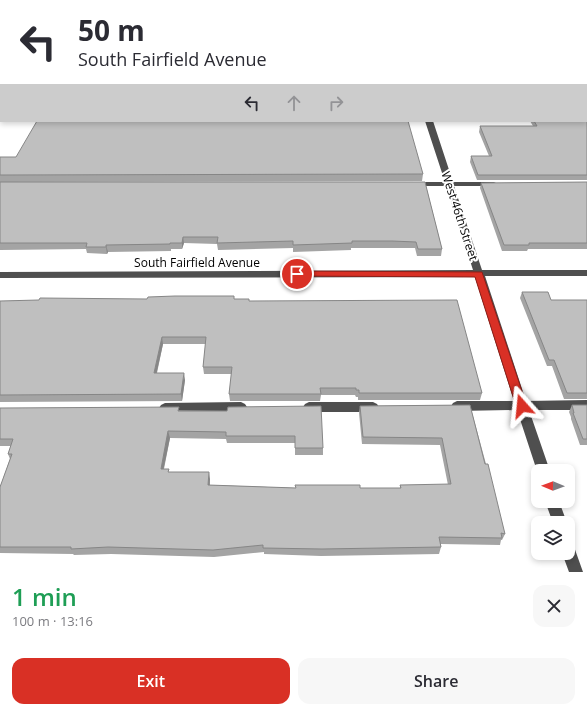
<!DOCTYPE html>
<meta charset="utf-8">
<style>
body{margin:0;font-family:"Open Sans",sans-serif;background:#f7f7f7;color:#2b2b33;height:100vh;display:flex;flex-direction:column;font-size:15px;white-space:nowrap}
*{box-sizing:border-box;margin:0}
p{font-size:13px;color:#7c7c81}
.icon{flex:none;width:22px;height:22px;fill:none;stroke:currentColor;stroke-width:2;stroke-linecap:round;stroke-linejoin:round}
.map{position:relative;height:572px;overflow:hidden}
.side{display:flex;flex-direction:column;background:#fff;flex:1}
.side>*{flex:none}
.top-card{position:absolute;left:0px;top:0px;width:587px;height:122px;box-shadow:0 2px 6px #0003;background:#fff;color:#2b2b33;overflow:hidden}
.needle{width:26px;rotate:271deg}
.controls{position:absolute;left:531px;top:464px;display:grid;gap:8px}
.controls a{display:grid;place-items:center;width:44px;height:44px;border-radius:8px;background:#fff;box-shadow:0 2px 6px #0003;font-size:20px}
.pin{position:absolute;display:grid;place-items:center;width:34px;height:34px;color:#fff;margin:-17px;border:2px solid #fff;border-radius:50%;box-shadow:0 1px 4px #0007}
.me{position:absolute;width:44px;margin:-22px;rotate:342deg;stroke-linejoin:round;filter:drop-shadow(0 0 3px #0008)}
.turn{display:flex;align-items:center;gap:14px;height:84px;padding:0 12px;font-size:18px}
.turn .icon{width:52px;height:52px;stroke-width:2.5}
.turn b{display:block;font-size:28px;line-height:34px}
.lanes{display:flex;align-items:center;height:38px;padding:0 12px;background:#0003;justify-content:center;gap:20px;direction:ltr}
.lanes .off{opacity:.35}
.round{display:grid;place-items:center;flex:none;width:42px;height:42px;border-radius:12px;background:#f7f7f7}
.headline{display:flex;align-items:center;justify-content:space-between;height:68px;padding:0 12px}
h1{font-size:24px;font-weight:600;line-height:30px;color:#1e9e55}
.button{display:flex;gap:8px;margin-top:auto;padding:8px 12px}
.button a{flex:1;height:46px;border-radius:12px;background:#d93025;color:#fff;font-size:16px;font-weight:600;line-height:46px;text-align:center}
.button a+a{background:#f7f7f7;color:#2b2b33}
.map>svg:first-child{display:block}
</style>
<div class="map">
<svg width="587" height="572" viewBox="0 0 587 572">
<rect width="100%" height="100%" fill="#fff"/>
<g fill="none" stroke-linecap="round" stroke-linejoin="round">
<path fill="#4f4f4f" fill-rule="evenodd" d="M 30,0 L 36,0 L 29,1 Z
M 387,0 L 393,0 L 393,1 L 387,1 Z
M 0,25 L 1,25 L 1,29 L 0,29 Z
M 1,35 L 1,40 L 0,41 L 0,36 Z
M 0,117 L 1,117 L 2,121 L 0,121 Z
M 425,121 L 433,121 L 453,182 L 494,182 L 498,184 L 494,186 L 454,186 L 482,270 L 587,270 L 587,276 L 485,276 L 526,401 L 587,400 L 587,410 L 529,410 L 550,471 L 538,471 L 538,474 L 517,410 L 457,411 L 453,409 L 451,406 L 453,403 L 457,401 L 514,401 L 475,277 L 0,278 L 0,272 L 473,270 L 446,186 L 412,186 L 408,184 L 412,182 L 445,182 Z
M 241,402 L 245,404 L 247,407 L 245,410 L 241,412 L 165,413 L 161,411 L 159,408 L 161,405 L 165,403 Z
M 309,402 L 373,402 L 377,404 L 379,407 L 377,410 L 373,412 L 309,412 L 305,410 L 303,407 L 305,404 Z
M 545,501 L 559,501 L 567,523 L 553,523 Z
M 568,542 L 573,544 L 583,572 L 569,572 L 562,553 L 568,553 Z"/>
</g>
<path fill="#a4a4a4" d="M 462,0 L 587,0 L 587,180 L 477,180 L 470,162 L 471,156 L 489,156 L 479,132 L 480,126 L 533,126 L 530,121 L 586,121 L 586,1 L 462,1 Z
M 1,63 L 1,102 L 0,102 L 0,65 Z
M 0,157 L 16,157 L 423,174 L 422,181 L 0,182 Z
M 0,182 L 425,182 L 442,249 L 441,256 L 417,256 L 415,248 L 351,248 L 351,250 L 293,252 L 293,248 L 218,250 L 217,244 L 184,243 L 182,249 L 171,249 L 171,251 L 108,252 L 107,254 L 87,253 L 86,249 L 0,250 Z
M 587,182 L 587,249 L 528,249 L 527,251 L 502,251 L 480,188 L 481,183 Z
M 522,292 L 551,300 L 587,300 L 587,399 L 564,399 L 552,366 L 547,366 L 520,298 Z
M 234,299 L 249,299 L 249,301 L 482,393 L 480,400 L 358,400 L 358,397 L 356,397 L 355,395 L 321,395 L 320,401 L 230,401 L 229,394 L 232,374 L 204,374 L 203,367 L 206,344 L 163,344 L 157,373 L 185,380 L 182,401 L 0,402 L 0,301 Z
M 470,405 L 505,534 L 502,540 L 501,540 L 500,545 L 441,544 L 441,547 L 439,554 L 321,556 L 264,554 L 264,552 L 214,557 L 111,554 L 74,555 L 73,554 L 0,553 L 0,487 L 10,459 L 8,454 L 11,446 L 0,446 L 0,408 L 227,411 L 228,407 L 323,448 L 323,455 L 295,455 L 295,443 L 227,443 L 226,439 L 170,438 L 164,469 L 169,472 L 210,479 L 210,485 L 296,488 L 400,488 L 400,485 L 448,485 L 440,445 L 362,444 L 359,413 L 360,406 Z
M 572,405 L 587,405 L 587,445 L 580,445 L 571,419 L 571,417 L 569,412 Z"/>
<path fill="#868686" d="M 10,0 L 16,0 L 15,1 L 9,1 Z
M 1,9 L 1,16 L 0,17 L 0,11 Z
M 183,237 L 184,243 L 182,249 L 182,243 Z
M 106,245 L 108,252 L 107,254 L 106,247 Z
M 162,337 L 163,344 L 155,380 L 154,373 Z
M 184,373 L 185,380 L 182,401 L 181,394 Z
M 168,431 L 170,438 L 162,476 L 161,469 Z
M 209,472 L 210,479 L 209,492 L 208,485 Z"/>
<path fill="#bfbfbf" stroke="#868686" d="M 0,0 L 10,0 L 9,1 L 1,1 L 1,9 L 0,11 Z
M 46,0 L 374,0 L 375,1 L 45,1 Z
M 409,0 L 429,0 L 429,1 L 410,1 Z
M 465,0 L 587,0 L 587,19 L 586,19 L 586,1 L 465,1 Z
M 586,20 L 587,24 L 587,60 L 586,60 Z
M 586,60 L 587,64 L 587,109 L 586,110 L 587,115 L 587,175 L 478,175 L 471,156 L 492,156 L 480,126 L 537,126 L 534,121 L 586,121 Z
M 1,63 L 1,96 L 0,96 L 0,65 Z
M 37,121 L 408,121 L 423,174 L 0,175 L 0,157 L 16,157 Z
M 0,182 L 425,182 L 442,249 L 418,249 L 416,242 L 392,241 L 352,241 L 352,243 L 293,245 L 293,241 L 217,243 L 218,237 L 183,237 L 182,243 L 170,243 L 170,244 L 106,245 L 106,247 L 86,247 L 87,243 L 0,243 Z
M 587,182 L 587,243 L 529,243 L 529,245 L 504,245 L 481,183 Z
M 522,292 L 548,292 L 551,300 L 587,300 L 587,393 L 567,393 L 554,360 L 549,360 Z
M 175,296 L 234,296 L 234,299 L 249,299 L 249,301 L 457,300 L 482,393 L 359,393 L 359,390 L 356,390 L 356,388 L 320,388 L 321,394 L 229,394 L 232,367 L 203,367 L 206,337 L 162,337 L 154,373 L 184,373 L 181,394 L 0,395 L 0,301 L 39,300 L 40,298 L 147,299 L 148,297 Z
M 470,405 L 485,464 L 488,464 L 505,534 L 501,533 L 502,538 L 439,537 L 441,547 L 322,549 L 263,548 L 263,545 L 213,550 L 108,547 L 71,549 L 71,547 L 0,547 L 0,487 L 12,454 L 8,454 L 13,439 L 0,439 L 0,408 L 179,407 L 178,411 L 227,411 L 228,407 L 321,406 L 323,448 L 295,448 L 295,436 L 226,436 L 226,432 L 168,431 L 161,469 L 169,469 L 168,472 L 209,472 L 208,485 L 296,488 L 295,485 L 360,485 L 360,488 L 401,488 L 400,485 L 451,484 L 442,438 L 363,437 L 360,406 Z
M 572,405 L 587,405 L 587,439 L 583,439 L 573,413 L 574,413 Z"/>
<path fill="#d93025" stroke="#8d1f18" d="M 297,271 L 482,272 L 527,406 L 525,409 L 522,410 L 518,409 L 516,406 L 475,277 L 294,276 L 293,274 L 294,272 Z"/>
<g text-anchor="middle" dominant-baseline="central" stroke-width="4" stroke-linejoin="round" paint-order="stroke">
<g font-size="12" fill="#000" stroke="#fff">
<text transform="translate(460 216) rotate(72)">West 46th Street</text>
<text x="197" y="262">South Fairfield Avenue</text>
</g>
</g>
</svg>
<div class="controls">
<a><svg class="needle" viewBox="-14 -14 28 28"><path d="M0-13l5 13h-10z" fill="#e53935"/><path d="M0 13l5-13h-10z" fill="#7c7c81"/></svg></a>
<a><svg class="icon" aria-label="layers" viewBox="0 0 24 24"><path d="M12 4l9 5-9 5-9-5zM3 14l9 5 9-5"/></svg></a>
</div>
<div class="pin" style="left:297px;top:274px;background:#d93025"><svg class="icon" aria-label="arrive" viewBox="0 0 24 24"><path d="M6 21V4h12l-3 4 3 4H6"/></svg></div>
<svg class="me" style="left:522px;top:406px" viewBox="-20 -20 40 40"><path d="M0-17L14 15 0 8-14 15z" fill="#d93025" stroke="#fff" stroke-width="4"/></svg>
<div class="top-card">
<div class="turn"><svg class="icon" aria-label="left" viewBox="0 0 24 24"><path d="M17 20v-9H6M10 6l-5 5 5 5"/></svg><div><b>50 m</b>South Fairfield Avenue</div></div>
<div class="lanes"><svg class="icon" aria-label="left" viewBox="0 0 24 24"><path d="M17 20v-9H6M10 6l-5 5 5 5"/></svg><svg class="icon off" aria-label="ahead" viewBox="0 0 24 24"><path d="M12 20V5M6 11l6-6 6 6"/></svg><svg class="icon off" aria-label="right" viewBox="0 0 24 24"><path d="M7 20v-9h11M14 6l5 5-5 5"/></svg></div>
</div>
</div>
<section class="side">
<div class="headline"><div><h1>1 min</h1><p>100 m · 13:16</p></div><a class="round"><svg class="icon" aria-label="close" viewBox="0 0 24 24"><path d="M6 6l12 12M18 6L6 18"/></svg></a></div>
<div class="button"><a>Exit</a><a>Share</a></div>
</section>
